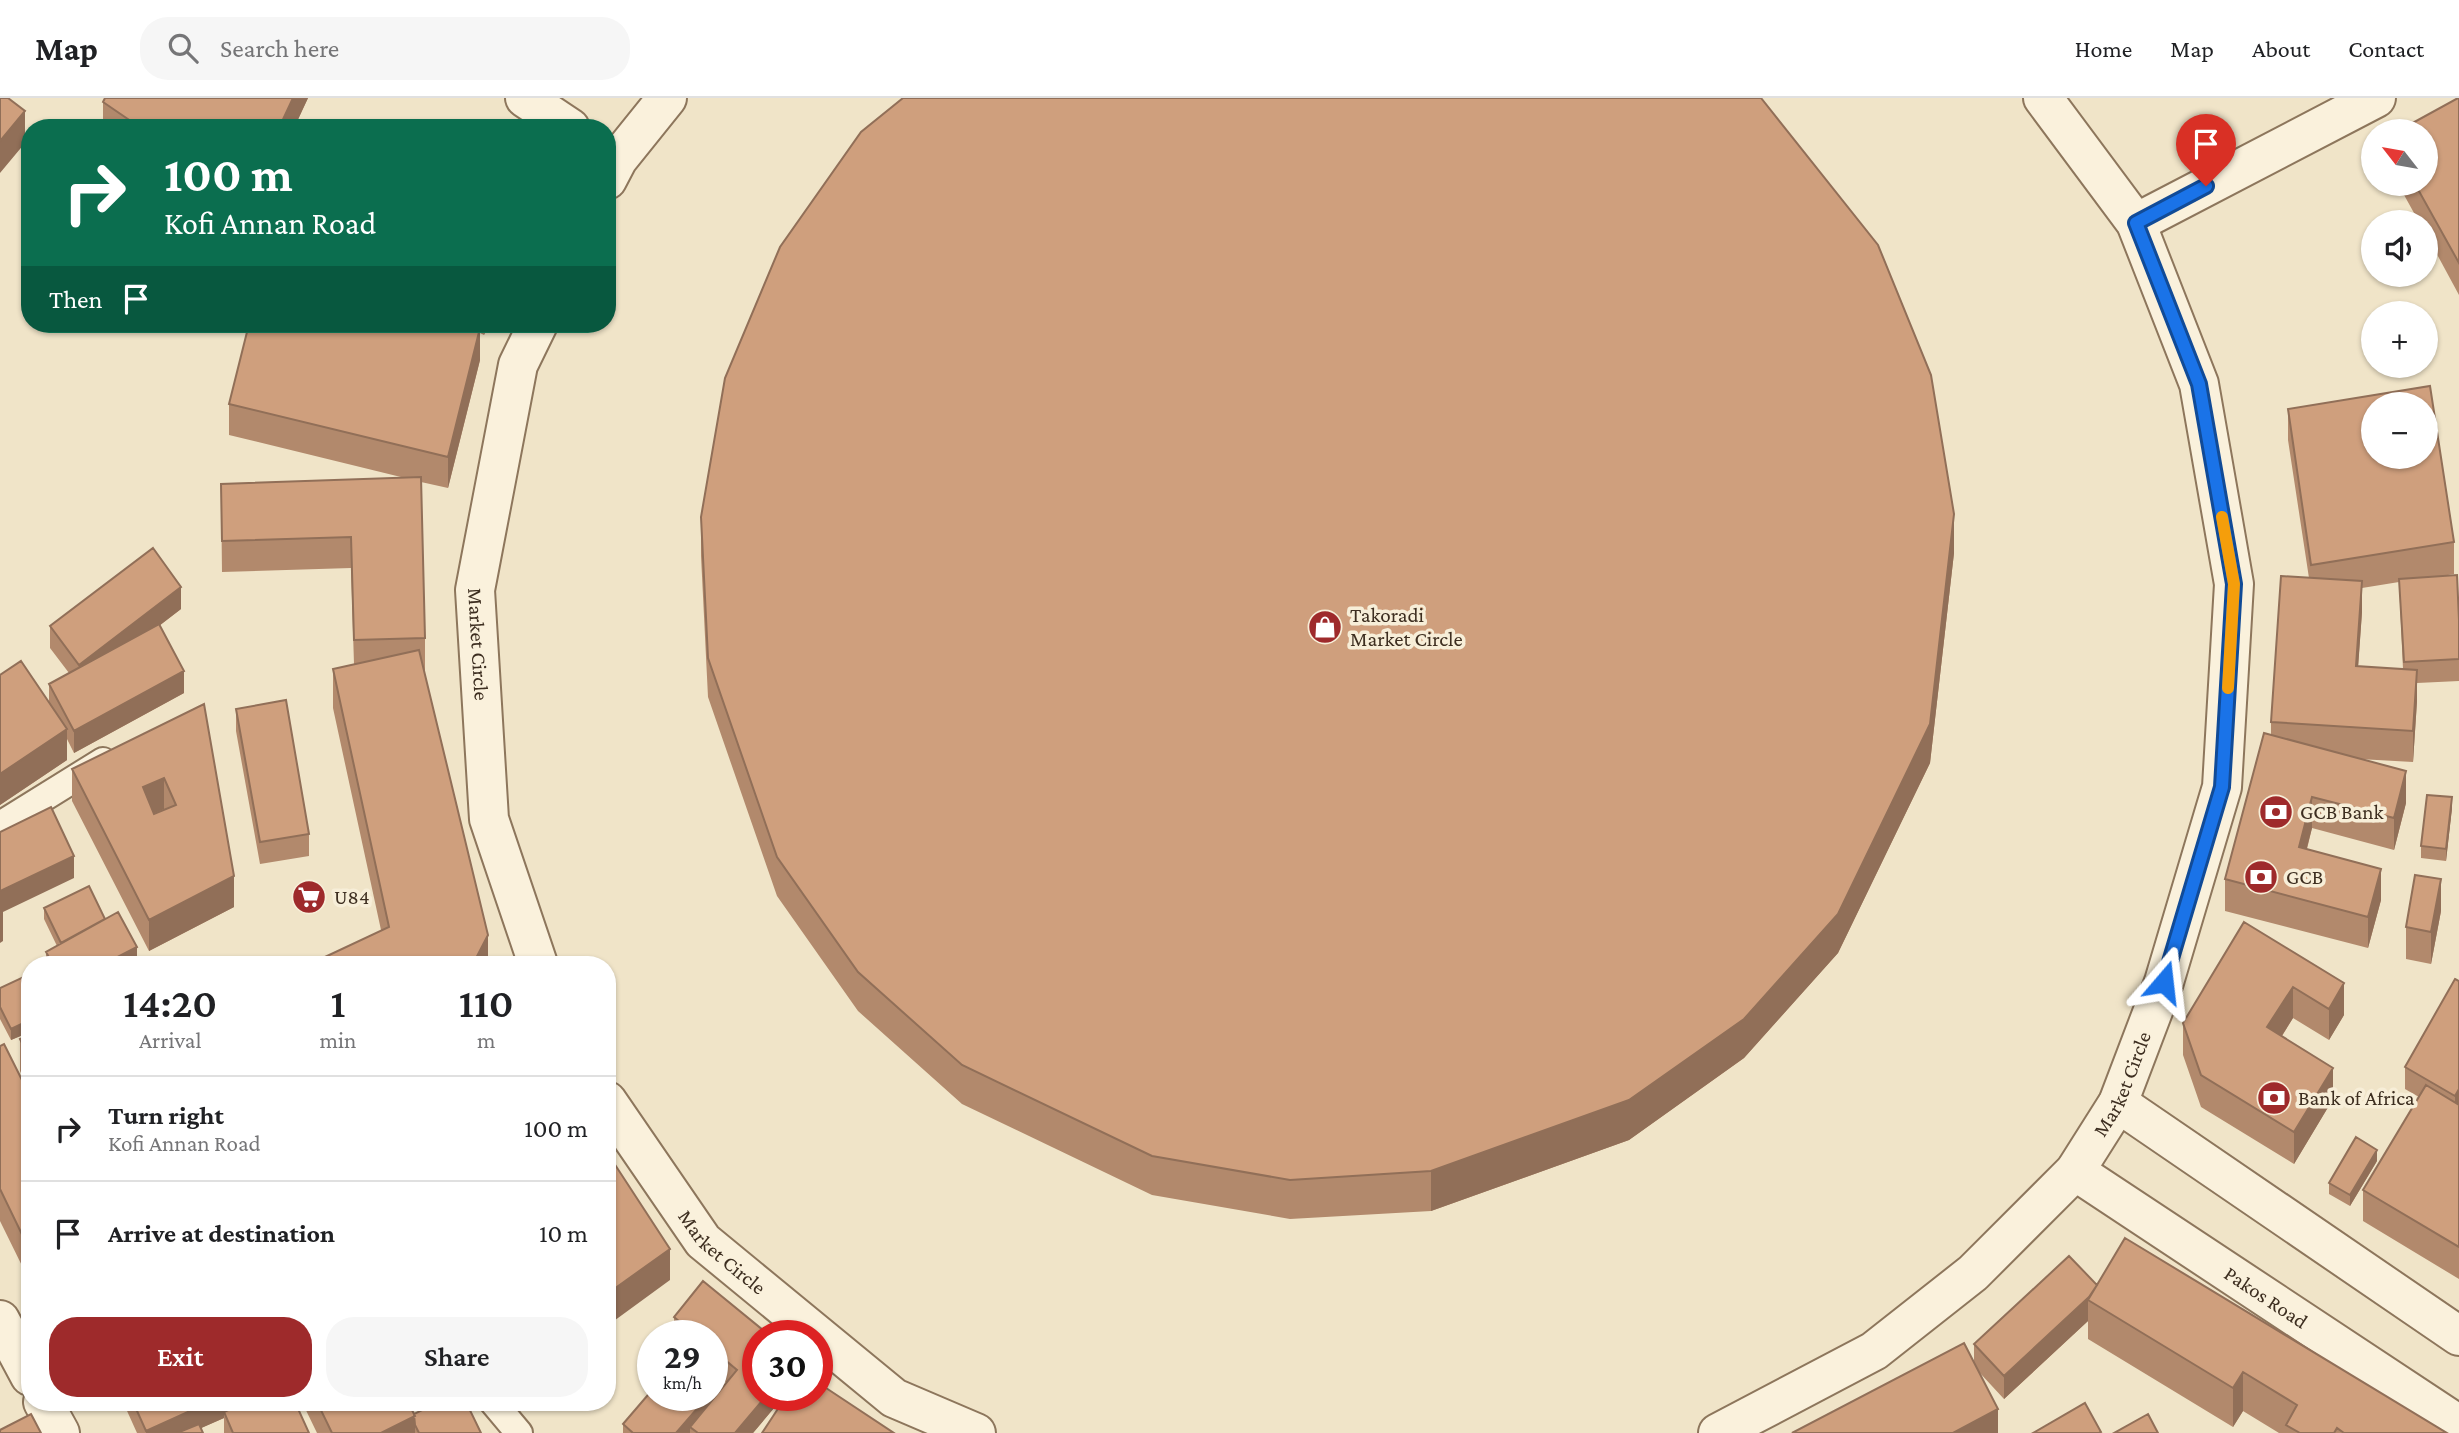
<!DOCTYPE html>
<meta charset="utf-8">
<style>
body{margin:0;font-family:"Crimson Pro",serif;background:#f6f6f6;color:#202124;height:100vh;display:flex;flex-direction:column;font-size:26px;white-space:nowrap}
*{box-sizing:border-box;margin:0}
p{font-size:23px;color:#757577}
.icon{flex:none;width:38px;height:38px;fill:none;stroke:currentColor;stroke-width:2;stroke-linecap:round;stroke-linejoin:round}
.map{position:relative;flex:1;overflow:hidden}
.panel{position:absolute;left:21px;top:858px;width:595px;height:455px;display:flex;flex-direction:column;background:#fff;border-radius:28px;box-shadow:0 2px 5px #0004}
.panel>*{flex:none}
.hud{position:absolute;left:21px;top:21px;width:595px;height:214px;border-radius:28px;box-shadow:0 2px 5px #0004;background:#0b6e4f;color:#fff;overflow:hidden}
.needle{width:46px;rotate:301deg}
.tools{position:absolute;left:2361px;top:21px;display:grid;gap:14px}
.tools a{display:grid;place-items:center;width:77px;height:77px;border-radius:50%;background:#fff;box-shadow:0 2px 5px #0004;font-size:35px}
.speed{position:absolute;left:637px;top:1222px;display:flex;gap:14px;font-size:35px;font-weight:700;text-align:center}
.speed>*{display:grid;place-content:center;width:91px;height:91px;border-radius:50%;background:#fff;box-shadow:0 2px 5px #0004;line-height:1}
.speed small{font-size:18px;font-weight:400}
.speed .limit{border:10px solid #d22;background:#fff;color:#111}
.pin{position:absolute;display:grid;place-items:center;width:60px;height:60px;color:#fff;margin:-72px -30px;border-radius:50% 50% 50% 0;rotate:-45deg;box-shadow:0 0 7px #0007}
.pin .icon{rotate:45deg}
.me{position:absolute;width:77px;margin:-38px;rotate:17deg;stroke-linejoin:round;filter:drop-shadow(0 0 5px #0008)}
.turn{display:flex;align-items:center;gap:24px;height:147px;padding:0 28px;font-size:32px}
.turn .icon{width:91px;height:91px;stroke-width:2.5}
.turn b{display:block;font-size:49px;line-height:60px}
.then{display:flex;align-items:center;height:66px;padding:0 28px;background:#0003;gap:14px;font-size:26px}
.eta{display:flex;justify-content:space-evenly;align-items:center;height:119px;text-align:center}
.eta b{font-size:42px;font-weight:600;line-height:49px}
.action{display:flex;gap:14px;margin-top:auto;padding:14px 28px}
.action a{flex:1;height:80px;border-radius:28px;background:#9e2a2b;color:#fff;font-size:28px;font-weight:600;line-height:80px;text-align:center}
.action a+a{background:#f6f6f6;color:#202124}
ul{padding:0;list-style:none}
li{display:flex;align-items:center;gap:21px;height:105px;padding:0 28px;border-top:2px solid #e0e0e0}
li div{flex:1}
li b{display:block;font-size:26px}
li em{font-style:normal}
header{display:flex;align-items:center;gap:42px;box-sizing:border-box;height:98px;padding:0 35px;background:#fff;border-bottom:2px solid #e0e0e0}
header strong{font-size:33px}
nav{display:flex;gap:38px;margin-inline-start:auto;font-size:24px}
.search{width:490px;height:63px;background:#f6f6f6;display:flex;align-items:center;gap:18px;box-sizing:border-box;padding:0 24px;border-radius:28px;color:#757577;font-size:26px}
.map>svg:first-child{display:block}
</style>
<header>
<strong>Map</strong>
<div class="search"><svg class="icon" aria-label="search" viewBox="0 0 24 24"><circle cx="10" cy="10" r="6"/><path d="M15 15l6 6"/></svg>Search here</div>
<nav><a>Home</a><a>Map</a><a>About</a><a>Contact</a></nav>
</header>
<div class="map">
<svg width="2459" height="1335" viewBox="0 0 2459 1335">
<rect width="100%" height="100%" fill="#f0e4c8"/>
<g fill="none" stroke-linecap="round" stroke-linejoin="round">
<g stroke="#8d765c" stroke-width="30">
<path id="service" d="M 0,727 L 103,663
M 493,1304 L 519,1335"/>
</g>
<g stroke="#8d765c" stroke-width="42">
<g id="minor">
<path d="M 525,0 L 570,30"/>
<path d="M 607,82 L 618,61 L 667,0"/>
<path d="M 2136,125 L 2376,0"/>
<path id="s1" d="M 538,226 L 518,267 L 475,492 L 489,721 L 538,866"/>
<path id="s2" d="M 607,1003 L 703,1143 L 894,1300 L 976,1335"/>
<path d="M 2118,1005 L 2459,1238"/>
<path id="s3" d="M 2075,1073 L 2459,1327"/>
<path d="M 0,1222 L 30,1278"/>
<path d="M 43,1304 L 60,1335"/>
<path id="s4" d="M 1718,1335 L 1874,1253 L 1973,1175 L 2075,1073 L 2118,1005 L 2164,884 L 2222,689 L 2234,486 L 2199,286 L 2136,125 L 2043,0"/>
</g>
</g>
<use href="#service" stroke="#faf1dc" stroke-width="26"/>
<use href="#minor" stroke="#faf1dc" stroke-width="38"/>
</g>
<path fill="#b2896c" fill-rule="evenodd" d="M 105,0 L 308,0 L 294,30 L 103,30 L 103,4 Z
M 2459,0 L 2459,197 L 2426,136 L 2426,124 L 2419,124 L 2398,86 L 2426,86 Z
M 249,226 L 488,226 L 484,237 L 480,235 L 480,262 L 448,390 L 421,384 L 425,540 L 425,572 L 424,572 L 488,866 L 381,832 L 333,610 L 333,571 L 354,566 L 351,470 L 222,474 L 221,386 L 405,380 L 229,337 L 229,306 Z
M 2288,311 L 2454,444 L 2454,476 L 2436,479 L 2459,522 L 2459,583 L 2417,585 L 2417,603 L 2413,664 L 2359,661 L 2406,705 L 2394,752 L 2312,730 L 2307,751 L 2381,802 L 2368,850 L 2225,813 L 2225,781 L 2271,637 L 2271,624 L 2309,480 L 2288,342 ZM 2399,484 L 2403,571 L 2358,568 L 2362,514 L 2362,490 Z
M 701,419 L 1954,455 L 1930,665 L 1838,855 L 1744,960 L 1629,1042 L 1431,1113 L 1290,1121 L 1152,1097 L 962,1006 L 858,913 L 777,798 L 708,599 L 701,458 Z
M 181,511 L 159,528 L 184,595 L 74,655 L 67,641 L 67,662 L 0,707 L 0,577 L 49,604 L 49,586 L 69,575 L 50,550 L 50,528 Z
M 204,606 L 234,809 L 149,853 L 72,703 L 72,671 Z
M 236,611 L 309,736 L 309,758 L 260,766 L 236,633 Z
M 2452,710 L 2446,763 L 2421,760 L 2421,748 Z
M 44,810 L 105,821 L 137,866 L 46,866 L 46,854 L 57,848 L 44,821 Z
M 2441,813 L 2431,866 L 2406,861 L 2406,829 Z
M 2244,824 L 2344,917 L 2329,942 L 2293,920 L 2282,938 L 2333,1001 L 2294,1066 L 2201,1009 L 2183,957 L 2183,925 Z
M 30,876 L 30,934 L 11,942 L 0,921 L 0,947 L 0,890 Z
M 2459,883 L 2459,1181 L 2363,1123 L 2363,1092 L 2419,999 L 2405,991 L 2405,969 Z
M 30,937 L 30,993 L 20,973 L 20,941 Z
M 0,948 L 30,998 L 30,1184 L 0,1123 Z
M 2377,1063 L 2350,1108 L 2329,1096 L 2329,1085 Z
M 703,1183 L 758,1297 L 785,1297 L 753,1335 L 623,1335 L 623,1326 L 714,1300 L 727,1285 L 712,1273 L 712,1237 L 674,1237 L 674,1219 Z
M 2097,1187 L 2447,1335 L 2279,1335 L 2243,1313 L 2233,1329 L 2088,1241 L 2088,1223 L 2004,1301 L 1979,1274 L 1998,1335 L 1974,1264 L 1974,1246 Z
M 123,1304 L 295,1304 L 309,1335 L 224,1335 L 224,1320 L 201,1330 L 203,1335 L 137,1335 Z
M 302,1304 L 408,1304 L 414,1316 L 481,1335 L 317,1335 Z"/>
<path fill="#916f58" d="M 293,0 L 308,0 L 294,30 L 279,30 Z
M 25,13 L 25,45 L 0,75 L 0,43 Z
M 484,226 L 488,226 L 484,237 Z
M 480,230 L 480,262 L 448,390 L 448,359 Z
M 1954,416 L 1954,455 L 1930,665 L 1838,855 L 1744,960 L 1629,1042 L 1431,1113 L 1431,1073 Z
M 2362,483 L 2362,514 L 2356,599 L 2356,568 Z
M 181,489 L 181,511 L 79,589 L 79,567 Z
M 2417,572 L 2417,603 L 2413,664 L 2413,633 Z
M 184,573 L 184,595 L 74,655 L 74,633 Z
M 67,631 L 67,662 L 0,707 L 0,676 Z
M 2406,673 L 2406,705 L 2394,752 L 2394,720 Z
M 164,680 L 164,711 L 143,720 L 143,689 Z
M 2312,699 L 2312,730 L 2299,780 L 2299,749 Z
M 2452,699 L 2452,710 L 2446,763 L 2446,751 Z
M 74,758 L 74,780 L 3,814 L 3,843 L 0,845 L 0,793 Z
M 2381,771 L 2381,802 L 2368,850 L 2368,819 Z
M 234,778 L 234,809 L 149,853 L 149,822 Z
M 2441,781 L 2441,813 L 2431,866 L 2431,834 Z
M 488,837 L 488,866 L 473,866 Z
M 137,849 L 137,866 L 104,866 Z
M 2344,885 L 2344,917 L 2329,942 L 2329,911 Z
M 2293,889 L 2293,920 L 2267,961 L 2267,929 Z
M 30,922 L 30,934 L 11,942 L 11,931 Z
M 2333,970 L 2333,1001 L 2294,1066 L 2294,1034 Z
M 2459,991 L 2459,1013 L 2455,1020 L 2455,998 Z
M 2377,1052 L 2377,1063 L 2350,1108 L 2350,1097 Z
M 670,1151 L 670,1182 L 607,1228 L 607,1196 Z
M 2099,1190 L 2088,1202 L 2088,1223 L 2004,1301 L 2004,1278 Z
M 2243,1274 L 2243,1313 L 2233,1329 L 2233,1290 Z
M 714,1291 L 714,1313 L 690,1329 L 690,1335 L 676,1335 L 709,1297 L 712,1297 L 712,1293 Z
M 767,1297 L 785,1297 L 753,1335 L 735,1335 Z
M 210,1304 L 259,1304 L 224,1314 L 224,1320 L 190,1335 L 146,1335 L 146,1333 Z
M 1998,1311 L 1998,1335 L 1953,1335 Z
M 415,1318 L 415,1335 L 381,1335 Z"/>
<path fill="#cf9f7d" stroke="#916f58" stroke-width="2" fill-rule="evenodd" d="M 0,0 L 8,0 L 25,13 L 0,43 Z
M 105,0 L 293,0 L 279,30 L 141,30 L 103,4 Z
M 903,0 L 1761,0 L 1878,147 L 1931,277 L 1954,416 L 1930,626 L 1838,816 L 1744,921 L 1629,1002 L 1431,1073 L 1290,1082 L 1152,1058 L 962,967 L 858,874 L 777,759 L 708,560 L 701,419 L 725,280 L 780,149 L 861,34 Z
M 2458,0 L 2459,0 L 2459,165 L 2415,86 L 2426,86 L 2426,33 L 2398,33 Z
M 249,226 L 460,226 L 480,230 L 448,359 L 229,306 Z
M 2430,288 L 2454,444 L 2311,467 L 2288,311 ZM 2373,306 L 2426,306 L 2426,359 L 2373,359 Z
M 421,379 L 425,540 L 354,542 L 351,439 L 222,443 L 221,386 Z
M 153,450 L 181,489 L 79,567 L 50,528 Z
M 2457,477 L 2459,522 L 2459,561 L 2404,564 L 2399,481 Z
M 2281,478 L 2362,483 L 2356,568 L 2417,572 L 2413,633 L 2271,624 Z
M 159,526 L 184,573 L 74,633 L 49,586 Z
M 419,552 L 488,837 L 473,866 L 310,866 L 389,829 L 333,571 Z
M 21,563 L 67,631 L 0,676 L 0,577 Z
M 286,602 L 309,736 L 260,744 L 236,611 Z
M 204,606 L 234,778 L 149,822 L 72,671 ZM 164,680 L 176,707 L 154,716 L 143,689 Z
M 2264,635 L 2406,673 L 2394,720 L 2312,699 L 2299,749 L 2381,771 L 2368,819 L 2225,781 Z
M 2427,697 L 2452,699 L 2446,751 L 2421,748 Z
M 51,709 L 74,758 L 0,793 L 0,734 Z
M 2415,777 L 2441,781 L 2431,834 L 2406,829 Z
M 89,788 L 105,821 L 61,845 L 44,810 Z
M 118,814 L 137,849 L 104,866 L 53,866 L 46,854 Z
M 2244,824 L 2344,885 L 2329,911 L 2293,889 L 2267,929 L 2333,970 L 2294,1034 L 2201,977 L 2183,925 Z
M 30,876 L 30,922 L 11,931 L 0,909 L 0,890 Z
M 2455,881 L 2459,883 L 2459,991 L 2455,998 L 2405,969 Z
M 30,937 L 30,961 L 20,941 Z
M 4,946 L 30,998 L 30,1153 L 0,1091 L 0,948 Z
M 2426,987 L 2459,1007 L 2459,1149 L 2363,1092 Z
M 2356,1039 L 2377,1052 L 2350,1097 L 2329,1085 Z
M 607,1058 L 610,1059 L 670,1151 L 607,1196 Z
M 2125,1140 L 2447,1335 L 2344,1335 L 2337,1330 L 2334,1335 L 2300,1335 L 2286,1327 L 2297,1307 L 2243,1274 L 2233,1290 L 2088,1202 Z
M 2069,1158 L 2097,1187 L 2089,1199 L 2004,1278 L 1974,1246 Z
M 703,1183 L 769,1237 L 758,1237 L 758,1297 L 767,1297 L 735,1335 L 698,1335 L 690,1329 L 737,1272 L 712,1251 L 712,1237 L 696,1237 L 674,1219 Z
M 1964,1245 L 1998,1311 L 1953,1335 L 1792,1335 Z
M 817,1284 L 894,1335 L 762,1335 L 787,1297 L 817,1297 Z
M 653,1291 L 653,1297 L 709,1297 L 676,1335 L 633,1335 L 623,1326 Z
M 133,1304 L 210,1304 L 146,1333 Z
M 245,1304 L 295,1304 L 309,1335 L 233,1335 L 224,1314 Z
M 317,1304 L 408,1304 L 415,1318 L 381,1335 L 332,1335 Z
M 438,1304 L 466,1304 L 481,1335 L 419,1335 L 415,1327 L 414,1316 Z
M 2085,1305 L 2101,1334 L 2099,1335 L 2033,1335 Z
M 31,1316 L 41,1335 L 0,1335 L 0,1332 Z
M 2148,1316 L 2158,1335 L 2114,1335 Z
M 199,1326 L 203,1335 L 177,1335 Z"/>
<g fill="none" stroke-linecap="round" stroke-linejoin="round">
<g stroke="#114b97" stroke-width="18">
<path id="route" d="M 2164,884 L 2222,689 L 2234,486 L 2199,286 L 2136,125 L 2206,88"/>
</g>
<use href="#route" stroke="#1a73e8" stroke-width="12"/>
<path stroke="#f59e0b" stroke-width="12" d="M 2222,419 L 2234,486 L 2228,590"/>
</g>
<defs>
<g id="shop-disc" transform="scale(1.75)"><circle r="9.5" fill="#9e2a2b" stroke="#f7eed8"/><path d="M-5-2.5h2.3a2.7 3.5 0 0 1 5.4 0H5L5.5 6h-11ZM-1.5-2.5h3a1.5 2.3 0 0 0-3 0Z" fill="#fff"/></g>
<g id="bank-disc" transform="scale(1.75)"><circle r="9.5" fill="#9e2a2b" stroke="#f7eed8"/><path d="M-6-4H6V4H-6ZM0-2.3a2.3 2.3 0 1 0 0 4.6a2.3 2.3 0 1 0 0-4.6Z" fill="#fff"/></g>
<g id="supermarket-disc" transform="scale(1.75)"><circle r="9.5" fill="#9e2a2b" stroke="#f7eed8"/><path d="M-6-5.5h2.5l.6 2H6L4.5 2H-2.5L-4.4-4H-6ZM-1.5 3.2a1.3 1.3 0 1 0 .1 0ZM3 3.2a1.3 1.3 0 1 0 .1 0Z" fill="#fff"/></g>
</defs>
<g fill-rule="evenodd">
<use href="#shop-disc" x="1325" y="529"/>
<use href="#bank-disc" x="2276" y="714"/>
<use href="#bank-disc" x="2261" y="779"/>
<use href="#supermarket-disc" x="309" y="799"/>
<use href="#bank-disc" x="2274" y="1000"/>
</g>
<g text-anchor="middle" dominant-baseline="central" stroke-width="7" stroke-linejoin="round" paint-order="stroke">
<g font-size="21" fill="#3d2e20" stroke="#f7eed8" text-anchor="start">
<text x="1350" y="517">Takoradi<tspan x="1350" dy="24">Market Circle</tspan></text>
<text x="2300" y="714">GCB Bank</text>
<text x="2286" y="779">GCB</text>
<text x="334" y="799">U84</text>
<text x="2298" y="1000">Bank of Africa</text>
</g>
<g font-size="21" fill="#3d2e20" stroke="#f7eed8">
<text stroke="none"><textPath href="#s1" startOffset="329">Market Circle</textPath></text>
<text stroke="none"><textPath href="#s4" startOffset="546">Market Circle</textPath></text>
<text stroke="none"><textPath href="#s2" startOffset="191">Market Circle</textPath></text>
<text stroke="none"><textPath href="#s3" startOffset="229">Pakos Road</textPath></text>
</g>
</g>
</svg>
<div class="tools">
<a><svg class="needle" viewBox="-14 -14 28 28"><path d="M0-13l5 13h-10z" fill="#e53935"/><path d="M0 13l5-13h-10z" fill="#757577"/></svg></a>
<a><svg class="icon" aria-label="sound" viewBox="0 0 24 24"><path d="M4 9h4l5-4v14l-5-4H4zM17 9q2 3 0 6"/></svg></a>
<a>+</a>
<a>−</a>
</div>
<div class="speed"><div>29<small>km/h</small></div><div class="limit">30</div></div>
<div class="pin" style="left:2206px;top:88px;background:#d93025"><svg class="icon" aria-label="arrive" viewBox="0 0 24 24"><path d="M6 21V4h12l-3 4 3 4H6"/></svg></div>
<svg class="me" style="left:2164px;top:884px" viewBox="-20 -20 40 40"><path d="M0-17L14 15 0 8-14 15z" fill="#1a73e8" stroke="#fff" stroke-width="4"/></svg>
<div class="hud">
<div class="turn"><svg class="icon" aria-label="right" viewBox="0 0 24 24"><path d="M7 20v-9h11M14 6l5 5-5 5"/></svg><div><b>100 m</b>Kofi Annan Road</div></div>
<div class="then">Then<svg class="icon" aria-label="arrive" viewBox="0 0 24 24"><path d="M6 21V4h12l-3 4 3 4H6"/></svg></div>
</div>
<section class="panel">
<div class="eta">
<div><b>14:20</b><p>Arrival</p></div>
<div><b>1</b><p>min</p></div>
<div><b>110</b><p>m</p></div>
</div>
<ul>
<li><svg class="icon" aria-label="right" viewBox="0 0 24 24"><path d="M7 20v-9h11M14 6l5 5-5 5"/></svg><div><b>Turn right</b><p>Kofi Annan Road</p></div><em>100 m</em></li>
<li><svg class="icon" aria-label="arrive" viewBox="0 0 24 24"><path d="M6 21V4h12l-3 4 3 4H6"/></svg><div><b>Arrive at destination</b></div><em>10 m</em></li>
</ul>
<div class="action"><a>Exit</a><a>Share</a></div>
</section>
</div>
